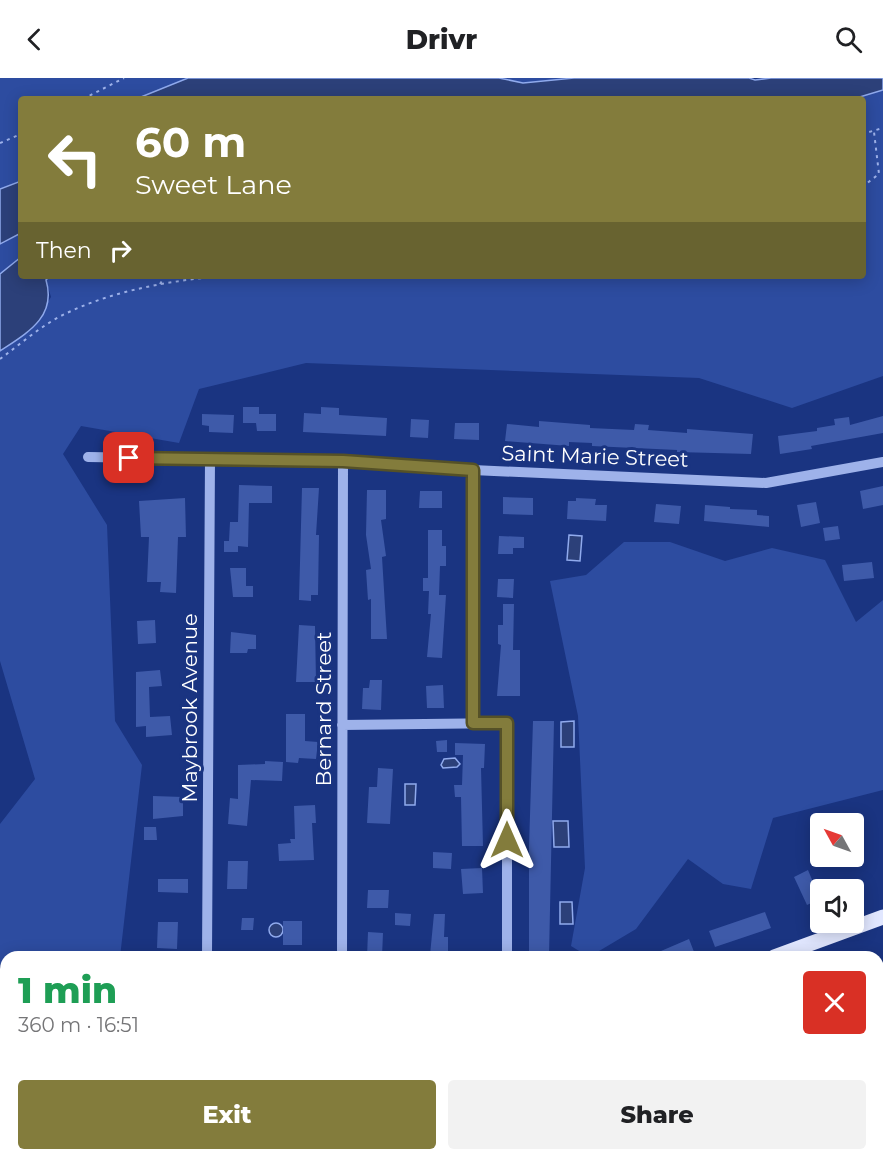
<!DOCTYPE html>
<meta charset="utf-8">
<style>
body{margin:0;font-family:Montserrat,sans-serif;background:#f2f2f2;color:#202124;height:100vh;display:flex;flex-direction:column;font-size:22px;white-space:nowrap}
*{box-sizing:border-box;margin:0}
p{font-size:20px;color:#757577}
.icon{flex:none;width:33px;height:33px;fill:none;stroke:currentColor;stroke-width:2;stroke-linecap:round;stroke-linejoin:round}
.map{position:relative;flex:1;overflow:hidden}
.sheet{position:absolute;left:0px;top:873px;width:884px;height:210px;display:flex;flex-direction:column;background:#fff;border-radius:18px 18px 0 0;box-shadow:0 3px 15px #0003}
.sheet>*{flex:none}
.hud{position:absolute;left:18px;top:18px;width:848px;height:183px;border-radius:6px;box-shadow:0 3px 15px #0003;background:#837c3c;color:#fff;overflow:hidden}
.needle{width:39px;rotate:310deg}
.buttons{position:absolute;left:810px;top:735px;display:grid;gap:12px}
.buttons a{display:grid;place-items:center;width:54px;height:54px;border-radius:6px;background:#fff;box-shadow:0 3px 15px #0003;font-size:30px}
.pin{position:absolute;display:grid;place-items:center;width:51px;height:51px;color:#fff;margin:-26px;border-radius:12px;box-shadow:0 3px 9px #0006}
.me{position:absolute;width:66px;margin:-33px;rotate:0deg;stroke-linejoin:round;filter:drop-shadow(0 0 4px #0008)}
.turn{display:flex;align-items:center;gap:21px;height:126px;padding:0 18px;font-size:27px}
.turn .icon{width:78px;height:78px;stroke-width:2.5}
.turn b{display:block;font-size:42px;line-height:51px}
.then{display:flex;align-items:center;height:57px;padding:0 18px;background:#0003;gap:12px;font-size:22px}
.round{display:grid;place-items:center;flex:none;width:63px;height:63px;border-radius:6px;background:#f2f2f2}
.head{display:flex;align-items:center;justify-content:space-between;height:102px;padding:0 18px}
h1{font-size:36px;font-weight:800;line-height:45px;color:#1e9e55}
.action{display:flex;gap:12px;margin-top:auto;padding:12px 18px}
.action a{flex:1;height:69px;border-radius:6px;background:#837c3c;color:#fff;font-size:24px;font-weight:800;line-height:69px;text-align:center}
.action a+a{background:#f2f2f2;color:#202124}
header{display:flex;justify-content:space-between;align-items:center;height:78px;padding:0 18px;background:#fff;font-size:27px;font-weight:800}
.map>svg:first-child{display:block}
</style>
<header><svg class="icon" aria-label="back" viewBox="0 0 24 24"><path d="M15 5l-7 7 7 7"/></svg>Drivr<svg class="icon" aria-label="search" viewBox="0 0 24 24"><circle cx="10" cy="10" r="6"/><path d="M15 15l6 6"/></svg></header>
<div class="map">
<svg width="883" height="1083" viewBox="0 0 883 1083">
<rect width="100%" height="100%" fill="#1a3481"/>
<path fill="#2d4ca0" d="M 0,0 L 188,0 L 136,21 L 21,21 L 21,103 L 0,111 Z
M 499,0 L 574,0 L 523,5 Z
M 883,12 L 883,298 L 792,330 L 699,300 L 306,285 L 199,311 L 179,365 L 81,348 L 63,376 L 107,447 L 115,643 L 142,687 L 120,879 L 6,879 L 6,887 L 0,886 L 0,746 L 35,701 L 0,583 L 0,273 L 31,252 L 51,219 L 46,202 L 50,198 L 862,198 L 862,21 L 853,21 Z
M 21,155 L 21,179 L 0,196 L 0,166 Z
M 624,464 L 670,464 L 725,483 L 772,470 L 825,482 L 856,544 L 883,522 L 883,712 L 773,740 L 751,811 L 723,806 L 688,781 L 636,851 L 589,879 L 571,868 L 585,790 L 578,638 L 550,503 L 586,497 Z
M 132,1077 L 382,1077 L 379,1083 L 131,1083 Z"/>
<path fill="#2c4079" stroke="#90aaed" stroke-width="1.5" d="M 188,0 L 499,0 L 523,5 L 574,0 L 749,0 L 755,2 L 771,0 L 883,0 L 883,12 L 853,21 L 136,21 Z
M 21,103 L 21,155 L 0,166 L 0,111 Z
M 21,179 L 21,198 L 50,198 L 46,202 C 57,239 27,255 0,273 L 0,196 Z
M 569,457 L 582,458 L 580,483 L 567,482 Z
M 574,643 L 574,669 L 561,669 L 561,644 Z
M 455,680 L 460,686 L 457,689 L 443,690 L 441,687 L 444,681 Z
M 405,706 L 416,706 L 415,727 L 405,727 Z
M 553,743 L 568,743 L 569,769 L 554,769 Z
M 560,824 L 572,824 L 573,846 L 560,846 Z
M269 852a7 7 0 1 1 14 0a7 7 0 1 1-14 0Z"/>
<path fill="#3e5aa9" d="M 243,329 L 259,329 L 259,336 L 276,336 L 276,353 L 257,353 L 256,345 L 243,345 Z
M 321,329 L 339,330 L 339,337 L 387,340 L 386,358 L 303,354 L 304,335 L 321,336 Z
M 202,336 L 234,337 L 233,355 L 209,354 L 209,348 L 202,347 Z
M 883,338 L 883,355 L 811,368 L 812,371 L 780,376 L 778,358 L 817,353 L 817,350 L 835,347 L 834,341 L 849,339 L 850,347 Z
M 411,341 L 429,342 L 428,360 L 410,359 Z
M 539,343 L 590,347 L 590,350 L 634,352 L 635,346 L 649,347 L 648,352 L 687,355 L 687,351 L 753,356 L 751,376 L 677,374 L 677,372 L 592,368 L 592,365 L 569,364 L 569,368 L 505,363 L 507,346 L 539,349 Z
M 455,345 L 479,345 L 479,362 L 454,361 Z
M 239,407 L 272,408 L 272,425 L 249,425 L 248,469 L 238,468 L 238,474 L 224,474 L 224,463 L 229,463 L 230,444 L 238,444 Z
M 883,408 L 883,427 L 863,431 L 860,413 Z
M 302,410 L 319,410 L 316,457 L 319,457 L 318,517 L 311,517 L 311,523 L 299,522 Z
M 367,412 L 386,412 L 386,441 L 381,442 L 386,478 L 382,479 L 387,561 L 371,561 L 371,521 L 368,522 L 366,492 L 371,491 L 366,457 Z
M 420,413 L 442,413 L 442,430 L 419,430 Z
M 503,419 L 533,420 L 533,437 L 503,436 Z
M 185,420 L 186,459 L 178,459 L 176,515 L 160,514 L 161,504 L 147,504 L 149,459 L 141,459 L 139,423 Z
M 576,420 L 596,421 L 595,427 L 607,427 L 606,443 L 567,441 L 568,423 L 576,423 Z
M 816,424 L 820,445 L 801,449 L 797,427 Z
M 656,426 L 681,428 L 679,446 L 654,444 Z
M 705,427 L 730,429 L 730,431 L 757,432 L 757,437 L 769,438 L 769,449 L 704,443 Z
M 838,448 L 840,461 L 825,463 L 823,450 Z
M 428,452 L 442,452 L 442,468 L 446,468 L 446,488 L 440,488 L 439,517 L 446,517 L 442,580 L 427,579 L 431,536 L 428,536 L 429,513 L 423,513 L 423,500 L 428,500 Z
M 499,458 L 524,459 L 524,470 L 513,470 L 513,476 L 498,476 Z
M 872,484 L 874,500 L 844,503 L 842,487 Z
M 230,490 L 246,490 L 246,508 L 253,508 L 253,519 L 233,519 Z
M 498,501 L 514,501 L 513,520 L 497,519 Z
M 503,526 L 514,526 L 513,572 L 520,572 L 520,618 L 497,618 L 501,567 L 498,566 L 498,547 L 503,547 Z
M 155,542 L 156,565 L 138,566 L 137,543 Z
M 299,547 L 315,548 L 316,604 L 296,604 Z
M 231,554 L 256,557 L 256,571 L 248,571 L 247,575 L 230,575 Z
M 160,592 L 162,608 L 149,609 L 150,639 L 170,638 L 172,657 L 146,659 L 146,648 L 136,649 L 136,594 Z
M 370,602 L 382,602 L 381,632 L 362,631 L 363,610 L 369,610 Z
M 443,607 L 444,630 L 427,630 L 426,608 Z
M 286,636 L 305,636 L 305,663 L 318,664 L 316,681 L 299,680 L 298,685 L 286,684 Z
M 533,643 L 554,643 L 549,879 L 529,879 L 529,769 Z
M 447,662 L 447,674 L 437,674 L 436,663 Z
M 455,665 L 485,666 L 484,690 L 481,690 L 483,768 L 462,768 L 461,719 L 455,719 L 454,707 L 462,707 L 463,677 L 455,677 Z
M 265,683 L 283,684 L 282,703 L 251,702 L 247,748 L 228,746 L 230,720 L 238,721 L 238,687 L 265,686 Z
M 378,690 L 393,691 L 390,746 L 367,745 L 369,709 L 377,709 Z
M 153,718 L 183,719 L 183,738 L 153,741 Z
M 315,727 L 316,745 L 312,745 L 314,782 L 279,783 L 278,766 L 291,765 L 290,761 L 295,761 L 294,728 Z
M 144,749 L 156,749 L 157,762 L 144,762 Z
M 433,774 L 452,775 L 451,791 L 433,790 Z
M 228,783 L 248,783 L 247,811 L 227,811 Z
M 482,790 L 483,815 L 463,816 L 461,791 Z
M 808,792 L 820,821 L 807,827 L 794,799 Z
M 158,801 L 188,801 L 188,815 L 158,814 Z
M 368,812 L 389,812 L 388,830 L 367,830 Z
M 765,834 L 771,850 L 715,869 L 709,853 Z
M 395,835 L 411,836 L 410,848 L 395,847 Z
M 434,836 L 445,836 L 444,859 L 448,859 L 448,877 L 430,877 Z
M 242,840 L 254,840 L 253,852 L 241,852 Z
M 283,843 L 302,843 L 302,867 L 283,867 Z
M 158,844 L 178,844 L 177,871 L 157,870 Z
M 368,854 L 383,855 L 382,879 L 367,879 Z
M 689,861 L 696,879 L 647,879 Z"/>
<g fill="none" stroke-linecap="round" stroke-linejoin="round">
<path stroke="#9eb2ea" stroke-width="2" stroke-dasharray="3 4.5" stroke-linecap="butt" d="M 83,21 L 124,0
M 862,56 L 883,50
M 0,65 L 21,56
M 862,109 L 879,96 L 874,54
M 160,206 L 165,198
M 0,281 C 22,265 44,245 69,234 C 116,212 170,203 221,198"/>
<path stroke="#9eb2ea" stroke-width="10" d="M 88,379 L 343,383 L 473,392 L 766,405 L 883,384
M 473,392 L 473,646
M 342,647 L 507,645 L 507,879
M 207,879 L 210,381
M 342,879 L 343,383
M 63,1083 L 63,1077
M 482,1083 L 487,1077
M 717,1083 L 720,1077"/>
<path stroke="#e1e7ff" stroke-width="15" d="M 774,879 L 883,839
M 0,983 L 6,982"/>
</g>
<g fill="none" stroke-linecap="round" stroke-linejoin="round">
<g stroke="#555127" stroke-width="15">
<path id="route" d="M 129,380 L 343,383 L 473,392 L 473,645 L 507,645 L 507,762"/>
</g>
<use href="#route" stroke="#837c3c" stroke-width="10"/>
</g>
<g text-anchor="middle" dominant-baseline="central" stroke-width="6" stroke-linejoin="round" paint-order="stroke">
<g font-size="21" fill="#fff" stroke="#1a3481">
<text transform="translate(595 378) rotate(2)">Saint Marie Street</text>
<text transform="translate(189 630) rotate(-90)">Maybrook Avenue</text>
<text transform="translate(323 631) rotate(-90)">Bernard Street</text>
</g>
</g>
</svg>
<div class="buttons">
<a><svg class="needle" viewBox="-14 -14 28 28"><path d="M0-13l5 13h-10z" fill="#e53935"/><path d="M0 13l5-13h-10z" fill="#757577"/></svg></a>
<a><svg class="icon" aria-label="sound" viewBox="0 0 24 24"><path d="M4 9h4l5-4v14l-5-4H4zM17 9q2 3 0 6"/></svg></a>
</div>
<div class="pin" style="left:129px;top:380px;background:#d93025"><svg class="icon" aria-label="arrive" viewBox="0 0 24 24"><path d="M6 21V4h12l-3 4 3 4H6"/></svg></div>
<svg class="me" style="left:507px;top:762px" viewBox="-20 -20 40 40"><path d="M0-17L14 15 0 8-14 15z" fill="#837c3c" stroke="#fff" stroke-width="4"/></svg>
<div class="hud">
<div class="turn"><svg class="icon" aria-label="left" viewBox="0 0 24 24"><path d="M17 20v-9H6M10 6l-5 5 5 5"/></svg><div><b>60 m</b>Sweet Lane</div></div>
<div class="then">Then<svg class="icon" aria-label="right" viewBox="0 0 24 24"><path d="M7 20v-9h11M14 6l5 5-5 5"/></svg></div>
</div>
<section class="sheet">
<div class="head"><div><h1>1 min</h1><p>360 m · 16:51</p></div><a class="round" style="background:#d93025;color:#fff"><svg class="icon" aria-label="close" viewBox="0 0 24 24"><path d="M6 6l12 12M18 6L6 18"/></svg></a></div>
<div class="action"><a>Exit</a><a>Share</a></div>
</section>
</div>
